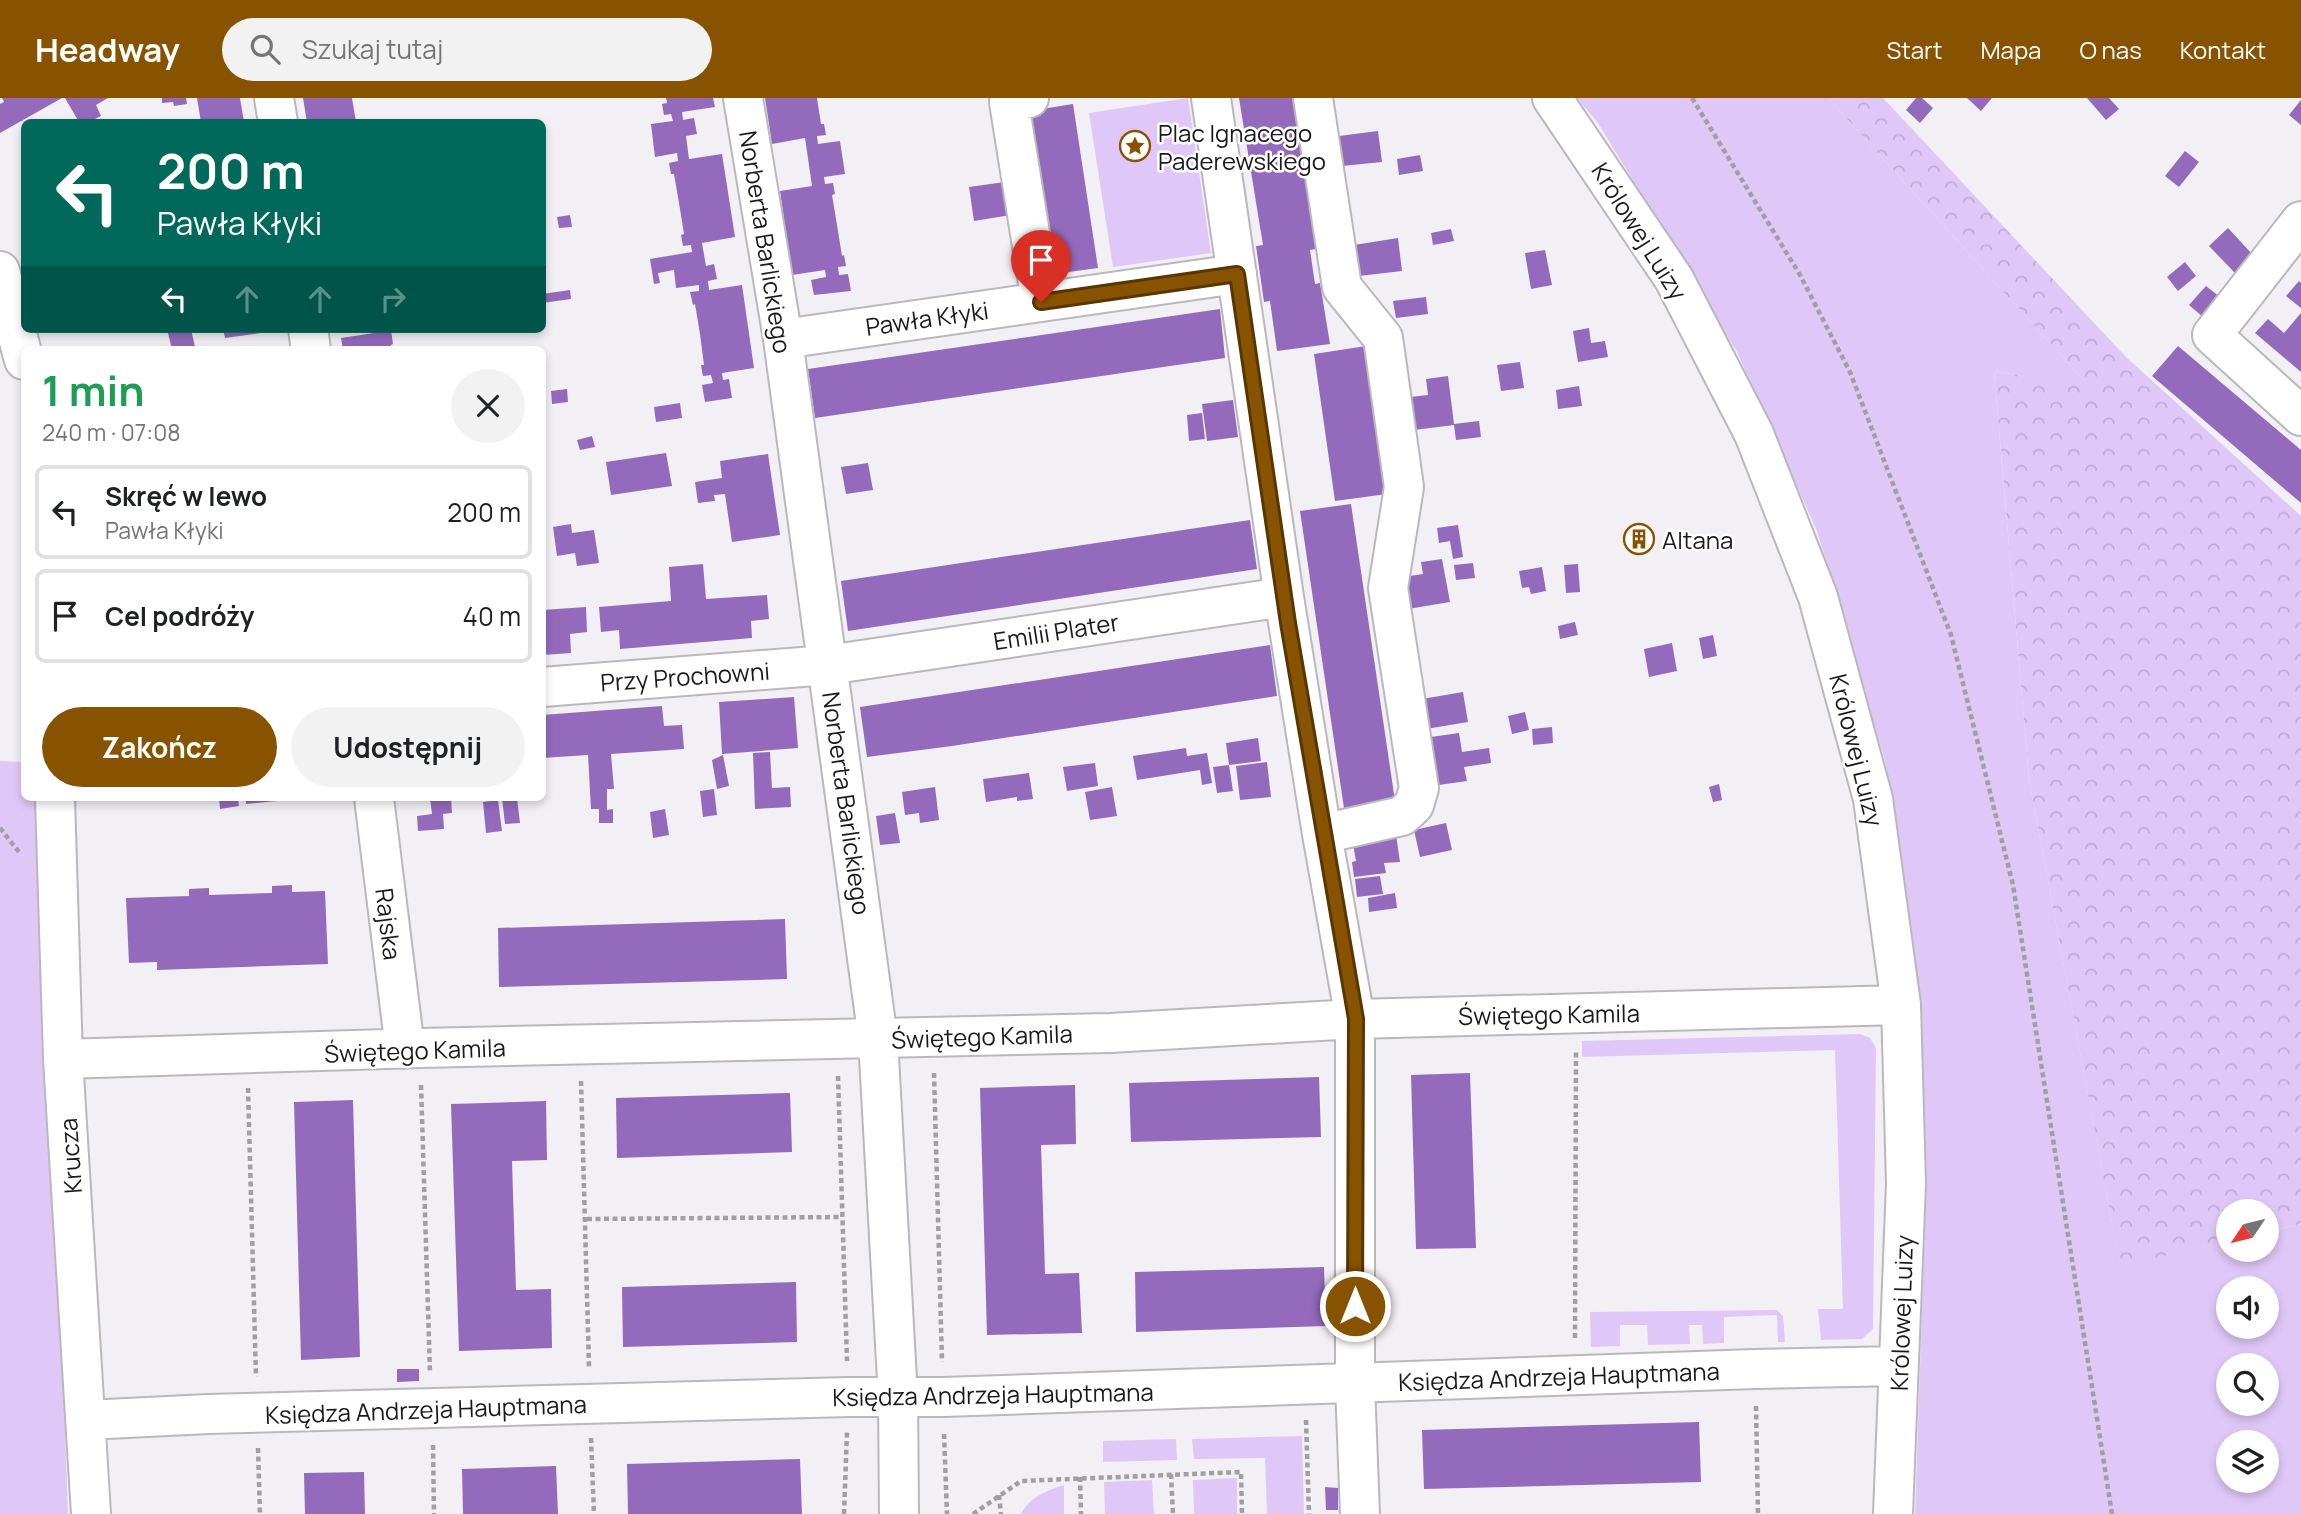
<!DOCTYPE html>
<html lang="pl">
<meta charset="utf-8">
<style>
body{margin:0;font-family:Manrope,sans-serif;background:#f2f2f2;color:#202124;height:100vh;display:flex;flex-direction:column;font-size:26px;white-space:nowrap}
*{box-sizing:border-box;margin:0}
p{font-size:23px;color:#757577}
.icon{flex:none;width:38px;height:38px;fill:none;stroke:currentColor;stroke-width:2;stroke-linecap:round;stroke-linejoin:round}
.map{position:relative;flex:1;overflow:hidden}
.side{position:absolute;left:21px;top:248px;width:525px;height:455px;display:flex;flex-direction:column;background:#fff;border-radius:10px;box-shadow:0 4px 10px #0003}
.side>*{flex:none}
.top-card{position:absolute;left:21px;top:21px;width:525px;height:214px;border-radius:10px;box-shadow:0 4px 10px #0003;background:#00695c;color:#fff;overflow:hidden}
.needle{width:46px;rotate:235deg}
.controls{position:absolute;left:2216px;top:1101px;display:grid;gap:14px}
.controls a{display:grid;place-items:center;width:63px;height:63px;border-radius:50%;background:#fff;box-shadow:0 4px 10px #0003;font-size:35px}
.pin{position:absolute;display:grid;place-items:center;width:60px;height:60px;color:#fff;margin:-72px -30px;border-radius:50% 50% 50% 0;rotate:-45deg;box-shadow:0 0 7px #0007}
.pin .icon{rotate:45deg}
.me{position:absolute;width:77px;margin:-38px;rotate:0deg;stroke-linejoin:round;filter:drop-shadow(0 0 5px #0008)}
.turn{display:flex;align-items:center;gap:24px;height:147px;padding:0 21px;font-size:32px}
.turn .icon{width:91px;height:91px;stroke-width:2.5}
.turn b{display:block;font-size:49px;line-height:60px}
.lanes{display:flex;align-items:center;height:66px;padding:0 21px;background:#0003;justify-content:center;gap:35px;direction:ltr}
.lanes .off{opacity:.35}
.round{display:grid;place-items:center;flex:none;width:74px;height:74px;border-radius:37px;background:#f2f2f2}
.overview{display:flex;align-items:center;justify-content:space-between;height:119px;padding:0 21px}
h1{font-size:42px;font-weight:700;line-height:52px;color:#1e9e55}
.cta{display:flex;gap:14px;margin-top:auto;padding:14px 21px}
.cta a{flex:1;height:80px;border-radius:42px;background:#885300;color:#fff;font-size:28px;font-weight:700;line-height:80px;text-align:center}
.cta a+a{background:#f2f2f2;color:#202124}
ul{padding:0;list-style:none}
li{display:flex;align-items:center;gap:21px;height:94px;margin:0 14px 10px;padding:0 7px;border:4px solid #e0e0e0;border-radius:10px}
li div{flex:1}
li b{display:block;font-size:26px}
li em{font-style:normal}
header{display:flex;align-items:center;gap:42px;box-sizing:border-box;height:98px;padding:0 35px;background:#885300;color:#fff}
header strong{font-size:33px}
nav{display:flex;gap:38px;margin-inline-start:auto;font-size:24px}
.search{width:490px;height:63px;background:#f2f2f2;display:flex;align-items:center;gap:18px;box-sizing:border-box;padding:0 24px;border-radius:38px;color:#757577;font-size:26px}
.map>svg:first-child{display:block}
</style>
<header>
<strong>Headway</strong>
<div class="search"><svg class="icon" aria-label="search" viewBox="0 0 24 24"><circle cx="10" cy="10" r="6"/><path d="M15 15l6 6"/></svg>Szukaj tutaj</div>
<nav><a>Start</a><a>Mapa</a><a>O nas</a><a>Kontakt</a></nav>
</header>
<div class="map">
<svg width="2301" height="1416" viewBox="0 0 2301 1416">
<defs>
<pattern id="forest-crowns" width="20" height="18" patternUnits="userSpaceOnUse" patternTransform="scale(1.75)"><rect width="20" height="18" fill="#dfc8f8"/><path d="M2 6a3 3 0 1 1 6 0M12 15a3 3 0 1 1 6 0" fill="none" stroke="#bfabd4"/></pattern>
</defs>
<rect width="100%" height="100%" fill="#f2f0f4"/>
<path fill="#dfc8f8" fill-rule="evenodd" d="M 1188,0 L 1211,155 L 1113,169 L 1089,15 Z
M 1577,0 L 1828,0 L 2091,290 L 1994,273 L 2029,681 L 2120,1167 L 2228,1143 L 2228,1152 L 2266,1152 L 2266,1134 L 2301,1126 L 2301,1416 L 1915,1416 L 1926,1095 L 1920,896 L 1885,663 L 1817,433 L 1737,254 L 1598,25 ZM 2228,1190 L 2266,1190 L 2266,1228 L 2228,1228 ZM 2228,1267 L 2266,1267 L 2266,1306 L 2228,1306 ZM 2228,1344 L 2266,1344 L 2266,1382 L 2228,1382 Z
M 0,663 L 24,664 L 24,700 L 38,700 L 60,1185 L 68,1416 L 0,1416 Z
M 1860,936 L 1870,940 L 1876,950 L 1873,1231 L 1862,1241 L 1821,1242 L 1818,1211 L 1843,1211 L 1835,952 L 1582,959 L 1582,943 Z
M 1777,1212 L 1783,1218 L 1785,1244 L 1778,1244 L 1777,1217 L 1724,1219 L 1724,1245 L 1703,1246 L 1702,1227 L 1689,1227 L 1690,1246 L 1648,1247 L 1647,1227 L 1620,1227 L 1620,1248 L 1591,1249 L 1590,1214 Z
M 1302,1338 L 1304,1416 L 1267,1416 L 1265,1360 L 1194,1361 L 1192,1341 Z
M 1176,1341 L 1177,1362 L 1103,1364 L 1103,1343 Z
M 1237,1380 L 1237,1416 L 1194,1416 L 1193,1382 Z
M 1152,1382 L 1154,1416 L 1105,1416 L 1104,1384 Z
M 1064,1387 L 1064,1416 L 1021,1416 C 1029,1400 1047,1392 1064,1387 Z"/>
<path fill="url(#forest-crowns)" d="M 1828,0 L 1883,0 L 2126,259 L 2301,418 L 2301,1126 L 2266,1134 L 2266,1113 L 2228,1113 L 2228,1143 L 2120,1168 L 2029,681 L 1994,273 L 2090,289 Z"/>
<path fill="#946abd" d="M 2,0 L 62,0 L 0,35 L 0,6 L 4,4 Z
M 65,0 L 108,0 L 96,7 L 101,18 L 89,24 L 79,24 Z
M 162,0 L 186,0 L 187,6 L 174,8 L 173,4 L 162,5 Z
M 197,0 L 240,0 L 244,24 L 201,24 Z
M 303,0 L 352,0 L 356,24 L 307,24 Z
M 666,0 L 713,0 L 715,9 L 682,14 L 683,22 L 694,20 L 697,36 L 686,38 L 689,61 L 722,56 L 735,139 L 702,145 L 706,168 L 714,166 L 717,181 L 708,183 L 709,192 L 742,187 L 754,270 L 722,275 L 723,282 L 729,281 L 732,300 L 705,304 L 702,287 L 713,285 L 711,277 L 703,278 L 701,267 L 704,267 L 700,236 L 695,206 L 693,207 L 690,194 L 699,193 L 699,187 L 676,190 L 674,172 L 658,175 L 660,185 L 654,186 L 650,161 L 692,154 L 691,147 L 683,148 L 681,137 L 684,136 L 679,105 L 674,76 L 671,76 L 669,65 L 678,63 L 677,55 L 655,59 L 651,26 L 673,23 L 671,16 L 664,17 L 662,6 L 667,5 Z
M 765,0 L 817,0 L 821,26 L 824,26 L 826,37 L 817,38 L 818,46 L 840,43 L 845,76 L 824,79 L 825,86 L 833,85 L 835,96 L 832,97 L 837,127 L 842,158 L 844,157 L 846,168 L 838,169 L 839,177 L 848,176 L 851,193 L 814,197 L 811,182 L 826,179 L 825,172 L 792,177 L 780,93 L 812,88 L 805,40 L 772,46 Z
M 1239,0 L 1294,0 L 1316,151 L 1310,152 L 1315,186 L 1320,185 L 1330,246 L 1277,253 L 1270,203 L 1264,204 L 1256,148 L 1263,147 Z
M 1916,0 L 1922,0 L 1933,10 L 1920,25 L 1906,12 Z
M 1967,0 L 1992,0 L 1981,13 Z
M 2087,0 L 2109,0 L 2119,11 L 2106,22 Z
M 2301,2 L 2301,27 L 2289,17 Z
M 1073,6 L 1098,170 L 1047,177 L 1023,14 Z
M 1378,33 L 1382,64 L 1342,68 L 1339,38 Z
M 2185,53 L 2199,64 L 2179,89 L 2165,78 Z
M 1420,57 L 1423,73 L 1399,77 L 1397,61 Z
M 1012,83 L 1017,116 L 974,123 L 969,89 Z
M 570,117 L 572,129 L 559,130 L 557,119 Z
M 2228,130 L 2253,157 L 2235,175 L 2209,148 Z
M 1451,131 L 1454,143 L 1433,147 L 1431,135 Z
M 1398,140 L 1402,173 L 1359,178 L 1354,147 Z
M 1545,152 L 1552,187 L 1531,191 L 1525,155 Z
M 2185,164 L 2196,178 L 2178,193 L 2167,179 Z
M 2299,183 L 2301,185 L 2301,210 L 2286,198 Z
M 2206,188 L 2220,199 L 2203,219 L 2189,207 Z
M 570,192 L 571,201 L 542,205 L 542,196 Z
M 1426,199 L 1428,216 L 1396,220 L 1393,203 Z
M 1220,211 L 1225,260 L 815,320 L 808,271 Z
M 2301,215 L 2301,274 L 2255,235 L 2268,221 L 2284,235 Z
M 1589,230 L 1591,245 L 1605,243 L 1608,259 L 1578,264 L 1573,233 Z
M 185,231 L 191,231 L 195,249 L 172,252 L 168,235 Z
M 223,231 L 276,231 L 276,233 L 225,240 Z
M 373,231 L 382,231 L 383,233 L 391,232 L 393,246 L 391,247 L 391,252 L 343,252 L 341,240 L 374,235 Z
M 1366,248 L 1387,396 L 1335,403 L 1314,256 Z
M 2178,248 L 2301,352 L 2301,405 L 2152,278 Z
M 1520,264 L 1524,290 L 1501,293 L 1497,267 Z
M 1448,278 L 1454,326 L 1479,323 L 1481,339 L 1456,342 L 1454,327 L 1406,333 L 1402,300 L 1428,297 L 1426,281 Z
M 1579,288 L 1582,308 L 1558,311 L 1556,292 Z
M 567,291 L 568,304 L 552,306 L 551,293 Z
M 1233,302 L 1238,339 L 1207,343 L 1202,306 Z
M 680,305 L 682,320 L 656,324 L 654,309 Z
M 1202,315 L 1205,341 L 1189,343 L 1187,317 Z
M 592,338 L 595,349 L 580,352 L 577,342 Z
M 666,355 L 672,388 L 611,397 L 606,364 Z
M 768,356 L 780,437 L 732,444 L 725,396 L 714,397 L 715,403 L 698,405 L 695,384 L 722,380 L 720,363 Z
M 868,365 L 873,392 L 846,396 L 841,369 Z
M 1351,406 L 1395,703 L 1344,710 L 1300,413 Z
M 1250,422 L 1257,471 L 848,533 L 841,483 Z
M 571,426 L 572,435 L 594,432 L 599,465 L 577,468 L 575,455 L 557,458 L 553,429 Z
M 1458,427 L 1463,459 L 1453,461 L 1450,443 L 1439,445 L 1437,430 Z
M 1647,428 L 1652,447 L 1632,453 L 1627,434 Z
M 1442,461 L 1450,504 L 1408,511 L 1403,479 L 1423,476 L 1421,464 Z
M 1473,465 L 1475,480 L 1456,482 L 1454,467 Z
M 703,466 L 706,501 L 767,497 L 769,521 L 751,523 L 752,540 L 620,551 L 619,532 L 601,534 L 599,509 L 671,503 L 669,469 Z
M 1578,466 L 1580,494 L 1566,495 L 1564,467 Z
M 1542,469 L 1546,493 L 1531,496 L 1529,489 L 1522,490 L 1519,473 Z
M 586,509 L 587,534 L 570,536 L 571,555 L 542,557 L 542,512 Z
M 1575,524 L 1578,537 L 1560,541 L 1558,528 Z
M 1713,537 L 1717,558 L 1703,561 L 1699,540 Z
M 1672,545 L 1677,573 L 1649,579 L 1644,551 Z
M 1270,547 L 1277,598 L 952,648 L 867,659 L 860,609 Z
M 1463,594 L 1468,624 L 1426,631 L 1422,601 Z
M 794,599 L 798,650 L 722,656 L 719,604 Z
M 662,608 L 664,628 L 682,627 L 684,651 L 611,656 L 614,691 L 607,691 L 607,712 L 613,711 L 613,725 L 599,725 L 599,711 L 591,711 L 588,657 L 542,660 L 542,617 Z
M 1525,614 L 1529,632 L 1512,636 L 1508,618 Z
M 1552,629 L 1553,645 L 1533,647 L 1532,631 Z
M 1459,635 L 1462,654 L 1489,650 L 1491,665 L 1464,669 L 1467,683 L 1432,688 L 1427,654 L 1433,653 L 1431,639 Z
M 1258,640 L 1261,663 L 1229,667 L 1226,645 Z
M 1186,650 L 1187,658 L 1207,655 L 1212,685 L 1202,687 L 1200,672 L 1137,682 L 1133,658 Z
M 770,654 L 772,690 L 790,689 L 791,709 L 755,711 L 753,655 Z
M 723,657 L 729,688 L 717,691 L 712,662 Z
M 1267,664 L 1271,699 L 1240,702 L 1236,668 Z
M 1095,665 L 1098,688 L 1067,693 L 1063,669 Z
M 1229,667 L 1233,693 L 1217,695 L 1213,669 Z
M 1029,675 L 1033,701 L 1017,703 L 1017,699 L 986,704 L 983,681 Z
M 1719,686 L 1722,702 L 1713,704 L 1709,689 Z
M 935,689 L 939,722 L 920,725 L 919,715 L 905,717 L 902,694 Z
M 1112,689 L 1117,718 L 1090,722 L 1085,694 Z
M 714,691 L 717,717 L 703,719 L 700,693 Z
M 219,700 L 238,700 L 239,708 L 220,711 Z
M 246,700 L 286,700 L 286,702 L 246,706 Z
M 430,700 L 451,700 L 452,715 L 443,716 L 444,731 L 418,733 L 417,718 L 432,716 Z
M 502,700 L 517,700 L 520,725 L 505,726 Z
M 498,702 L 502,733 L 486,735 L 483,704 Z
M 665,711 L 669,737 L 653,740 L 650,714 Z
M 895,715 L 900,745 L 880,747 L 876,718 Z
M 1446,725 L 1452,752 L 1420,759 L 1414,732 Z
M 1396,737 L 1400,764 L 1384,765 L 1386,775 L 1354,779 L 1352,764 L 1356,763 L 1353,746 Z
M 1380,778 L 1383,796 L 1357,799 L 1355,781 Z
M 292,787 L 292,794 L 325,793 L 328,866 L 157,872 L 157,864 L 129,865 L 126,800 L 189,798 L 189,791 L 209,790 L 209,797 L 272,795 L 272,788 Z
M 1395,795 L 1397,810 L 1369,814 L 1368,800 Z
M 785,821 L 787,881 L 499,889 L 498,830 Z
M 1470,975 L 1476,1150 L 1416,1151 L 1411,977 Z
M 1319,979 L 1321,1039 L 1131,1044 L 1129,985 Z
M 1075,987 L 1076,1046 L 1041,1047 L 1045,1176 L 1079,1175 L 1082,1235 L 987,1237 L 980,990 Z
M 787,995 L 790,995 L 792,1054 L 617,1060 L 616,1000 Z
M 353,1002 L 360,1259 L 301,1262 L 294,1004 Z
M 546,1003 L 547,1062 L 512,1063 L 516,1192 L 551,1191 L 552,1250 L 459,1253 L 451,1006 Z
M 1324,1169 L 1326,1228 L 1136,1234 L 1135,1174 Z
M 796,1184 L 797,1244 L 623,1249 L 622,1189 Z
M 397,1271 L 419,1271 L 419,1283 L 397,1284 Z
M 1699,1324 L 1701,1384 L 1424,1391 L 1422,1332 Z
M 800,1361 L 802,1416 L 628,1416 L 627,1366 Z
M 556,1368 L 558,1416 L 463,1416 L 462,1371 Z
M 364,1374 L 365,1416 L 305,1416 L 304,1375 Z
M 1325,1389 L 1338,1390 L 1338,1412 L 1326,1412 Z"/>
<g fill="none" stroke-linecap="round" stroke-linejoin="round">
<g stroke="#bab8bc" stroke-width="42">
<path id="minor" d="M 274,0 L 278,24
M 743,0 L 783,241 L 878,941 L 898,1300 L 899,1416
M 1029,0 L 1009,4 L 1041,204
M 1211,0 L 1284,499 L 1322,736 L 1355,921 L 1355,1286 L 1360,1416
M 1313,0 L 1342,189 L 1383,240 L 1404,389 L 1388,490 L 1419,690 L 1414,707 L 1402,718 L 1322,736
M 1552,0 L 1674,181 L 1754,336 L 1818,499 L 1873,701 L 1901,907 L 1906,1085 L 1893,1416
M 2301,123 L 2212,237 L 2301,318
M 0,173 L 24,262
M 308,231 L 311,252
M 783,241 L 1237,176
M 542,589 L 828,567 L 1284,499
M 55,700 L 63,961 L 91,1416
M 374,700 L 405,951
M 63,961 L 420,950 L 1110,935 L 1355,921 L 1901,907
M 87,1322 L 208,1316 L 849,1299 L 943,1299 L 1755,1271 L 1898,1268"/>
</g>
<path stroke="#a09fa2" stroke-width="4.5" stroke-dasharray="5 3.5" stroke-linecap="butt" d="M 1692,0 L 1800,177 L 1850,274 L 1951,537 L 2013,787 L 2112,1416
M 0,730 L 19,754
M 934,975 L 942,1264
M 838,978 L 847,1263
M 581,983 L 589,1269
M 421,987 L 430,1275
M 248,990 L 256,1279
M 587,1121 L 842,1119
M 1575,1240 L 1576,951
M 1756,1308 L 1758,1416
M 1306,1322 L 1309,1416
M 944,1336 L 947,1416
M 591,1340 L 594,1416
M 433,1347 L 434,1416
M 258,1350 L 260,1416
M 1171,1376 L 1173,1416
M 1080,1379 L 1081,1416
M 999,1397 L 1001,1416
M 844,1416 L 847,1334
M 973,1416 L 1021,1383 L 1241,1374 L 1242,1416"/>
<use href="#minor" stroke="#fff" stroke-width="38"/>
</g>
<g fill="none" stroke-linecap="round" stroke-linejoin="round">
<g stroke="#583600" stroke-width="18">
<path id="route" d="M 1041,204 L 1237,176 L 1288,525 L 1356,921 L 1355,1208"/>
</g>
<use href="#route" stroke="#885300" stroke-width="12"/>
</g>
<defs>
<g id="sight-ring" transform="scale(1.575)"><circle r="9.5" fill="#fff" stroke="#885300" stroke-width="1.5"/><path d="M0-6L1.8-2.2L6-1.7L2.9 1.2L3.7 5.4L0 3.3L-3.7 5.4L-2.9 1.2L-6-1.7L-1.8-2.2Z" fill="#885300"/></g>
<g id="building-ring" transform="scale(1.575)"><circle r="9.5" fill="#fff" stroke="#885300" stroke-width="1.5"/><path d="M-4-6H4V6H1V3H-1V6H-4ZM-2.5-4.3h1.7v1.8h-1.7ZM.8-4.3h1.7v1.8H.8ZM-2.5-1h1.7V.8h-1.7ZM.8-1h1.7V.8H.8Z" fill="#885300"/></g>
</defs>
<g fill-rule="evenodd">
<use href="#sight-ring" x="1135" y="48"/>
<use href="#building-ring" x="1639" y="441"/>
</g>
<g text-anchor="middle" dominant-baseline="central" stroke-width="5" stroke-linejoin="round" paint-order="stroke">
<g font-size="24" fill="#1b1a1b" stroke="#fff" text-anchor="start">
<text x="1158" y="34">Plac Ignacego<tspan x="1158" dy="28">Paderewskiego</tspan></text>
<text x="1662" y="441">Altana</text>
</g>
<g font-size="24" fill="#1b1a1b" stroke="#fff">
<text transform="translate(1640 133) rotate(58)">Królowej Luizy</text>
<text transform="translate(766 144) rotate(81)">Norberta Barlickiego</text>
<text transform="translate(927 220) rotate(-8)">Pawła Kłyki</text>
<text transform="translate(1056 533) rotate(-9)">Emilii Plater</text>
<text transform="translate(685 578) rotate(-4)">Przy Prochowni</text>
<text transform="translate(1857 652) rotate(76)">Królowej Luizy</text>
<text transform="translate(847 705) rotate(82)">Norberta Barlickiego</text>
<text transform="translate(389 826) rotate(83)">Rajska</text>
<text transform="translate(1549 916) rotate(-1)">Świętego Kamila</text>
<text transform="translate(982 938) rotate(-2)">Świętego Kamila</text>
<text transform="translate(415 952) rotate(-2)">Świętego Kamila</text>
<text transform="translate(70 1058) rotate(-94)">Krucza</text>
<text transform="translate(1901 1215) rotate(-88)">Królowej Luizy</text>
<text transform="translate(1559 1278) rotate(-2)">Księdza Andrzeja Hauptmana</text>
<text transform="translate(993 1296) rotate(-1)">Księdza Andrzeja Hauptmana</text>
<text transform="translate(426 1311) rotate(-2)">Księdza Andrzeja Hauptmana</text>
</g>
</g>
</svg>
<div class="controls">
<a><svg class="needle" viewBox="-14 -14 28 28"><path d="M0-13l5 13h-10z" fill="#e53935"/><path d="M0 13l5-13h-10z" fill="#757577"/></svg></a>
<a><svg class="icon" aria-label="sound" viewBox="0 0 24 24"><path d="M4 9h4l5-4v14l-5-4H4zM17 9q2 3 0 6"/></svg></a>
<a><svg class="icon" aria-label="search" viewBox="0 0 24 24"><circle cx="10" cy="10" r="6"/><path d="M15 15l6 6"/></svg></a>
<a><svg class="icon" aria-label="layers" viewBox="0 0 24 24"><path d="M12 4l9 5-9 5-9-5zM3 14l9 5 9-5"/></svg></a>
</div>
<div class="pin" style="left:1041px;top:204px;background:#d93025"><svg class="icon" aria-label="arrive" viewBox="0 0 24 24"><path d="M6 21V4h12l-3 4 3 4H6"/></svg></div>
<svg class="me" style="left:1355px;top:1208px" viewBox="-20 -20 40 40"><circle r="17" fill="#885300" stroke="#fff" stroke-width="3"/><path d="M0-11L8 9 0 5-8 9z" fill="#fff"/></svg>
<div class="top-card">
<div class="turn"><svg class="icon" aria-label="left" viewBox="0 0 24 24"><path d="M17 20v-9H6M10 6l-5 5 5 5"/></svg><div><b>200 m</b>Pawła Kłyki</div></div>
<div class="lanes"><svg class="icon" aria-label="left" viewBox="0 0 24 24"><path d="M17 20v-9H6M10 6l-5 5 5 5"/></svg><svg class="icon off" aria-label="ahead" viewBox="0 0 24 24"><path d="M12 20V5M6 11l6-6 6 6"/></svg><svg class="icon off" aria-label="ahead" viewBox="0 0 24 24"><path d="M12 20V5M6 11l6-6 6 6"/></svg><svg class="icon off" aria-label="right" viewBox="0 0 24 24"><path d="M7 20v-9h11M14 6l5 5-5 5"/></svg></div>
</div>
<section class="side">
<div class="overview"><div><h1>1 min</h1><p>240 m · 07:08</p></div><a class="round"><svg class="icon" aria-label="close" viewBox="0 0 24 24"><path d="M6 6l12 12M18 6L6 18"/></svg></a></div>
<ul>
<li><svg class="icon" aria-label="left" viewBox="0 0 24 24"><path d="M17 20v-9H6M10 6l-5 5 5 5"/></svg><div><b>Skręć w lewo</b><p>Pawła Kłyki</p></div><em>200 m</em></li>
<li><svg class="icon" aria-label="arrive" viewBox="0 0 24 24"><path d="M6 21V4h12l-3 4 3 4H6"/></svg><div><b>Cel podróży</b></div><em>40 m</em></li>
</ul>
<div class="cta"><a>Zakończ</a><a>Udostępnij</a></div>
</section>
</div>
